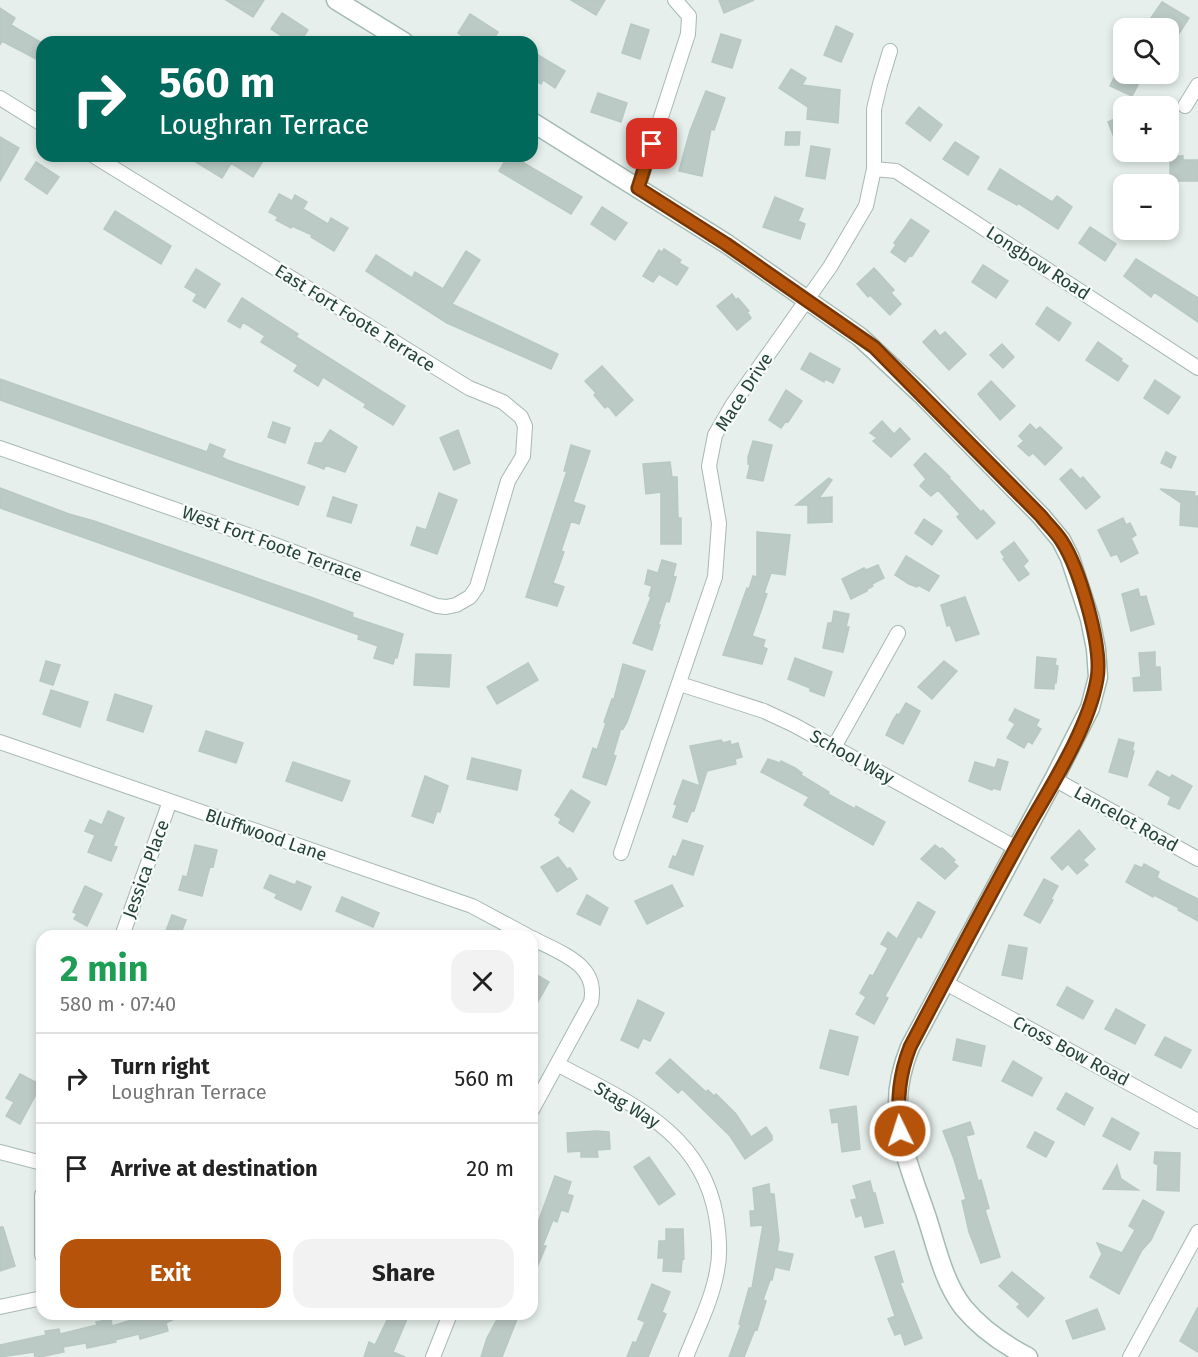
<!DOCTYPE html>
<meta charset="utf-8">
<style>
body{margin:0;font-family:"Fira Sans",sans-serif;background:#f2f2f2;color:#222;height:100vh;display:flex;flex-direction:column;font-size:22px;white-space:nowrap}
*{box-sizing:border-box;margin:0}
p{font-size:20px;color:#767676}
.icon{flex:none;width:33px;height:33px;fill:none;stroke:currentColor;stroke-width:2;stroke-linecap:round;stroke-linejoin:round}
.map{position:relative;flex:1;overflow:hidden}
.sheet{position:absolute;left:36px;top:930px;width:502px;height:390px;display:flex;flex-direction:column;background:#fff;border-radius:18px;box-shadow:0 3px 9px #0003}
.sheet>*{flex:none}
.guide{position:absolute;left:36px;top:36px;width:502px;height:126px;border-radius:18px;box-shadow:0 3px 9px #0003;background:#00695c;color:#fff;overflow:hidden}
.buttons{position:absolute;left:1113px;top:18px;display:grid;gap:12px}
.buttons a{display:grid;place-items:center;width:66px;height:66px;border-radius:12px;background:#fff;box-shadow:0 3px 9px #0003;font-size:30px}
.pin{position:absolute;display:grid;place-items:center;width:51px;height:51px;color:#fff;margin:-26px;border-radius:12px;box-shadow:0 3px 9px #0006}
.me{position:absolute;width:66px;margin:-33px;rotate:356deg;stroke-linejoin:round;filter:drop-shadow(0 0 4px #0008)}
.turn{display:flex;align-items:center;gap:21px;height:126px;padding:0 24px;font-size:27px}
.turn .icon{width:78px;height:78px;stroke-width:2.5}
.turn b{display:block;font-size:42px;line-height:51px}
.round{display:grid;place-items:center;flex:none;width:63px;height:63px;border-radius:18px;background:#f2f2f2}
.headline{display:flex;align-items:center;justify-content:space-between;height:102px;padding:0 24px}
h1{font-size:36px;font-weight:700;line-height:45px;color:#1e9e55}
.cta{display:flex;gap:12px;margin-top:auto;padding:12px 24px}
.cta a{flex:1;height:69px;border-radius:18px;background:#b45309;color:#fff;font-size:24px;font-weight:700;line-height:69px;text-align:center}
.cta a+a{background:#f2f2f2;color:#222}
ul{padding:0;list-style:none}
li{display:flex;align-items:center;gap:18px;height:90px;padding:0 24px;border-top:2px solid #e0e0e0}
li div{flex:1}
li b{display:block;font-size:22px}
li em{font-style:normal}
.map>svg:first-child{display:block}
</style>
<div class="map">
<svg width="1198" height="1357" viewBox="0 0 1198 1357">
<rect width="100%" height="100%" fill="#e6efeb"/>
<path fill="#bbcac4" stroke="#b8c9c2" stroke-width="1.5" d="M 226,0 L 264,0 L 253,17 Z
M 571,0 L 605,0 L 596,15 Z
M 719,0 L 754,0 L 724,13 Z
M 1162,2 L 1189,18 L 1178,35 L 1168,28 L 1144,28 Z
M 0,8 L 15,18 L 11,25 L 42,43 L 42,54 L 38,60 L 2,41 L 0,45 Z
M 282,13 L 308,30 L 300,42 L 291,42 L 271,29 Z
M 470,14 L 498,32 L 492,42 L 472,42 L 458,33 Z
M 631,24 L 649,30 L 640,59 L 622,53 Z
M 836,26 L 853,34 L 841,62 L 824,55 Z
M 721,34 L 741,40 L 732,68 L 712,62 Z
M 538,55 L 565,71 L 555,88 L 543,80 L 541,84 L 532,79 L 532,65 Z
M 791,69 L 806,78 L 802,85 L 840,90 L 838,123 L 807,119 L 808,107 L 779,88 Z
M 1116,74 L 1140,74 L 1135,83 L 1138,85 L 1132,96 L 1110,86 Z
M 706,91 L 725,98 L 714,130 L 711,129 L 702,176 L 679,171 L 690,131 Z
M 598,93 L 627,103 L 621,122 L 591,112 Z
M 919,107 L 942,125 L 930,141 L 906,123 Z
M 1124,115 L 1124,160 L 1123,160 L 1108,122 Z
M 786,132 L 800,132 L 799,145 L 785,145 Z
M 0,137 L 19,148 L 0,181 Z
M 955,142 L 979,157 L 968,175 L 943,159 Z
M 811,146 L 830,149 L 825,179 L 806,176 Z
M 186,156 L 266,156 L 253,177 L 231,163 L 222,178 Z
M 508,156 L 526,156 L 522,162 L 582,197 L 571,214 L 499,171 Z
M 1170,156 L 1183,156 L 1183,160 L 1198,160 L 1198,181 L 1170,181 Z
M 36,162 L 59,177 L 47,194 L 25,179 Z
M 1000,169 L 1052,202 L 1057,196 L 1072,207 L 1058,229 L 1018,203 L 1017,205 L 988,189 Z
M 279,194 L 292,201 L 295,195 L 307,202 L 303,209 L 328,224 L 331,218 L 348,228 L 334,251 L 311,237 L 312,235 L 292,226 L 291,228 L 276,220 L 278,217 L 269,212 Z
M 775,197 L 803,209 L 798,221 L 805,224 L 800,239 L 763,227 Z
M 602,207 L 627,223 L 615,240 L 591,224 Z
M 115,211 L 171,246 L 161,264 L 104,229 Z
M 911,219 L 929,231 L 912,256 L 910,255 L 905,262 L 891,252 L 896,245 L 894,243 Z
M 1090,227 L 1116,244 L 1105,261 L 1079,243 Z
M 664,249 L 681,260 L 679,263 L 688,268 L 677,285 L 659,274 L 653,282 L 643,276 L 659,250 L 662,252 Z
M 466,251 L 480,260 L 452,304 L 558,354 L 551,369 L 447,323 L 366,271 L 376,255 L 412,278 L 415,272 L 443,289 Z
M 1136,259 L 1198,298 L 1198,322 L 1154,292 L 1151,297 L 1124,276 Z
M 983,265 L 1008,281 L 996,298 L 972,282 Z
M 874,268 L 894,290 L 891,293 L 901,304 L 890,315 L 870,295 L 868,297 L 857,284 Z
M 196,269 L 220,284 L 205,308 L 193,301 L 197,294 L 185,287 Z
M 732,294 L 736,300 L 738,298 L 749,311 L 747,312 L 751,318 L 737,330 L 717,306 Z
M 242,298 L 298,334 L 296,337 L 405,406 L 393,425 L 364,407 L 366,404 L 323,377 L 318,386 L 294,371 L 298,365 L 261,342 L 265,336 L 243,322 L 240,328 L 228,321 Z
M 1047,307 L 1071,323 L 1059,341 L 1036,324 Z
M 935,330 L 940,336 L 945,332 L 966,354 L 949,370 L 923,342 Z
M 1098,342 L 1122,359 L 1121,361 L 1128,366 L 1118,381 L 1086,360 Z
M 1002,344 L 1014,357 L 1003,368 L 990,355 Z
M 810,353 L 840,369 L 833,383 L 825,379 L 824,382 L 801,369 Z
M 602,366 L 633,400 L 616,416 L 608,406 L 605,408 L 594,395 L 596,393 L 585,381 Z
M 0,379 L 207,452 L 210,444 L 225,450 L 222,457 L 227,460 L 305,487 L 298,505 L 0,400 Z
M 1155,380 L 1180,397 L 1168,414 L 1144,398 Z
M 991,381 L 1015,406 L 1000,420 L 978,394 Z
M 786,390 L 802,401 L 788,422 L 786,421 L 781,428 L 769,420 Z
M 882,421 L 894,434 L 900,428 L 910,439 L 891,457 L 873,441 L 877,438 L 870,433 Z
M 273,422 L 290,428 L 285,443 L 268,437 Z
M 1030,424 L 1036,430 L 1040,427 L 1062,448 L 1045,465 L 1033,453 L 1029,456 L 1018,446 L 1024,441 L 1019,436 Z
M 330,430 L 357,447 L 345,472 L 325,465 L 324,469 L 308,463 L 315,443 L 322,443 Z
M 458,430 L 470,463 L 454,470 L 440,438 Z
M 753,441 L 772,445 L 763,481 L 747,478 L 750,465 L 748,464 L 748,457 Z
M 571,445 L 590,451 L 573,502 L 585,506 L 579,524 L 571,521 L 561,551 L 564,552 L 553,583 L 564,587 L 557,606 L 526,597 L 567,471 L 564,471 Z
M 1166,452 L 1176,457 L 1171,468 L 1161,463 Z
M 925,453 L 950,477 L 949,478 L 981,512 L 983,510 L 995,523 L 977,539 L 957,517 L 960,514 L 938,490 L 931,496 L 920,486 L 926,479 L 914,465 Z
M 670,462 L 672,477 L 677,477 L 678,518 L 681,518 L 681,544 L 661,544 L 661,492 L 646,494 L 643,464 Z
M 1071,469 L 1080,479 L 1083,477 L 1100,497 L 1086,509 L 1060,479 Z
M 829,478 L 832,480 L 819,498 L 832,497 L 832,522 L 808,523 L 808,505 L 796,505 Z
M 0,488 L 69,514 L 94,521 L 316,599 L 353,613 L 352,617 L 403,634 L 397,658 L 395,657 L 393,664 L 374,658 L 378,646 L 358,639 L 359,635 L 0,508 Z
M 1160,489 L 1195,492 L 1194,496 L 1198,496 L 1198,527 L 1180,525 L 1181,503 Z
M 439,493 L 457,500 L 437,554 L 411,545 L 417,527 L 426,530 Z
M 333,497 L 357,505 L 351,523 L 327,516 Z
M 1123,518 L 1126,525 L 1130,523 L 1136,535 L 1131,538 L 1138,553 L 1121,562 L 1117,554 L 1111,556 L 1098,530 Z
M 924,519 L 942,531 L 932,545 L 915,533 Z
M 757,532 L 790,535 L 785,575 L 771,573 L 764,593 L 767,594 L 752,636 L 765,640 L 763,647 L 767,649 L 762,664 L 723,655 L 747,588 L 749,589 L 753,576 L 757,577 Z
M 1014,542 L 1028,561 L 1023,566 L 1029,574 L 1019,581 L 1003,559 L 1005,558 L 1001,552 Z
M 906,556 L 939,576 L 929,591 L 918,585 L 917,587 L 909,584 L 895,575 Z
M 662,560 L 676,564 L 673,576 L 676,577 L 669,602 L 666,601 L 658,625 L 660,625 L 652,650 L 633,643 L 651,597 L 649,596 L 652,586 L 645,584 L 648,570 L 658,573 Z
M 878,565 L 884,578 L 872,584 L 873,586 L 866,590 L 867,591 L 851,599 L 842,579 L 864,568 L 866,570 Z
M 1138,589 L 1140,597 L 1146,596 L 1154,624 L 1131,631 L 1122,594 Z
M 965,597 L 979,634 L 956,641 L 950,625 L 947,626 L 941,605 Z
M 834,611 L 849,614 L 846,627 L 849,627 L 843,652 L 823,648 L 828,623 L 832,623 Z
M 1155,652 L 1155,667 L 1160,667 L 1161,690 L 1134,691 L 1133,678 L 1141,677 L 1139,653 Z
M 416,654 L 451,655 L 449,687 L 414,685 Z
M 1037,657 L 1056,659 L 1055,665 L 1058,666 L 1056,683 L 1054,683 L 1054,689 L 1035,688 Z
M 795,658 L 832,672 L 824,696 L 810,691 L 810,688 L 788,679 Z
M 46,661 L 60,665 L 53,685 L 40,681 Z
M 944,661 L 957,671 L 932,699 L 918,687 Z
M 528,663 L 538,680 L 497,704 L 487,687 Z
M 623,664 L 645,671 L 627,722 L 623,729 L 621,728 L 613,755 L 616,756 L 606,785 L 583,777 L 593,748 L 597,750 L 606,723 L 604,722 L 612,699 L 614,699 Z
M 51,690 L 88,702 L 80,727 L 43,714 Z
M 115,694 L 152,706 L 143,732 L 107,720 Z
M 906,703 L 920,711 L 903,744 L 886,735 L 893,720 L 897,714 L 899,715 Z
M 1015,709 L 1039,720 L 1036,726 L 1041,729 L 1032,744 L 1028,741 L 1024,748 L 1007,738 L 1015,724 L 1009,720 Z
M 206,731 L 243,743 L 236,763 L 199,751 Z
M 1119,739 L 1134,743 L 1132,751 L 1134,751 L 1127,777 L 1109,772 Z
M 721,740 L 723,743 L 730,741 L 731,745 L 738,743 L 742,757 L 735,759 L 736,764 L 707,771 L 694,811 L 692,810 L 687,822 L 673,817 L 677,805 L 674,804 L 683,780 L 700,786 L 690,746 Z
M 472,758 L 521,770 L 517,790 L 467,779 Z
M 768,759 L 780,763 L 781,761 L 795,768 L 802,773 L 801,775 L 829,792 L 828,794 L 855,809 L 856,806 L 885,822 L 873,845 L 804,805 L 809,797 L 761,772 Z
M 998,759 L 1008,762 L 1000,790 L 993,788 L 992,790 L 969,781 L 975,762 L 995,768 Z
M 293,762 L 350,781 L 342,801 L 286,781 Z
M 1157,771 L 1170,778 L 1172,775 L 1192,786 L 1179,809 L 1168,804 L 1171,797 L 1149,785 Z
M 425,776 L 448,786 L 440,812 L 437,811 L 433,823 L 412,816 Z
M 571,790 L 590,802 L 573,832 L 559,823 L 561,819 L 555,815 Z
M 108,811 L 124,818 L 113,846 L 117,847 L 111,861 L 88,852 L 95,835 L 85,831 L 90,820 L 102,825 Z
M 1079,830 L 1095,849 L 1083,860 L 1088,865 L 1077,874 L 1068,864 L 1062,870 L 1051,858 Z
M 683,840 L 703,846 L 693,875 L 669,867 L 673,856 L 676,857 Z
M 195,845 L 217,850 L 213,867 L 210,866 L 202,896 L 179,890 L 183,876 L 187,877 Z
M 935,845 L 940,849 L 942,848 L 955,860 L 953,862 L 958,866 L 945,879 L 921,859 Z
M 558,857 L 567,869 L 570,868 L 577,879 L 557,892 L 541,867 Z
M 1144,864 L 1159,872 L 1157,877 L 1162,881 L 1198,899 L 1198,921 L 1178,910 L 1179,908 L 1154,895 L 1153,897 L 1126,882 L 1135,865 L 1142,868 Z
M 270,875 L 295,885 L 297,881 L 311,887 L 301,910 L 275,898 L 277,894 L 264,888 Z
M 1044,879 L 1058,886 L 1051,899 L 1053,900 L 1040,923 L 1024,915 Z
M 672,885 L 683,906 L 647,924 L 635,901 Z
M 85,886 L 102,894 L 87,926 L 74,919 L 77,914 L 73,912 Z
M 587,895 L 608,908 L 600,925 L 577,914 Z
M 342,897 L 379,913 L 373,927 L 336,911 Z
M 918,902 L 935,912 L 921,938 L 918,936 L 885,996 L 888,998 L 874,1024 L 856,1014 L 866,997 L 860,993 L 870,975 L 873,976 L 888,948 L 881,944 L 888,932 L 897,939 Z
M 172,915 L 186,920 L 180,936 L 164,936 Z
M 1009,945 L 1027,948 L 1022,979 L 1002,975 Z
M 537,975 L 549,982 L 532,1012 L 532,984 Z
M 1067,987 L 1093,1001 L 1083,1019 L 1057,1005 Z
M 638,1000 L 664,1013 L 650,1041 L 643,1038 L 638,1048 L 621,1040 Z
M 1116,1009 L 1145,1025 L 1135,1044 L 1105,1029 Z
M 830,1030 L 858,1037 L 848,1075 L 820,1068 Z
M 1165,1037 L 1191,1050 L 1181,1068 L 1155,1055 Z
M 957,1039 L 985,1046 L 981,1066 L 953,1060 Z
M 670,1059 L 706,1092 L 708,1090 L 714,1096 L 716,1094 L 736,1114 L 751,1137 L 766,1127 L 772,1136 L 772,1140 L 745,1159 L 730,1136 L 682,1089 L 678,1093 L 656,1073 Z
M 1013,1061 L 1042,1078 L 1032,1096 L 1002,1081 Z
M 20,1074 L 41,1085 L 20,1124 L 6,1116 L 14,1102 L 6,1098 Z
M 1066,1093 L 1093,1108 L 1084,1125 L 1057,1109 Z
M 856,1106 L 860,1149 L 842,1152 L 838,1122 L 832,1123 L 830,1110 Z
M 1112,1118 L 1139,1133 L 1130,1150 L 1103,1136 Z
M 970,1122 L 974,1134 L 966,1136 L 978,1181 L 981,1180 L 989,1208 L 985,1210 L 1000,1257 L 981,1263 L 969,1232 L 962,1201 L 966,1199 L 954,1159 L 943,1131 Z
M 597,1131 L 609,1132 L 610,1149 L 597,1150 L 598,1157 L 581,1157 L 581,1151 L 568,1152 L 567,1133 Z
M 1035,1132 L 1054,1142 L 1046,1157 L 1027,1147 Z
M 1155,1152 L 1180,1153 L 1179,1191 L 1157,1190 L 1158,1165 L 1154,1163 Z
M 649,1157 L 675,1194 L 659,1205 L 634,1167 Z
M 1117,1165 L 1121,1179 L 1138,1190 L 1103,1189 Z
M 555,1176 L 571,1182 L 567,1194 L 573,1196 L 568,1212 L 561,1210 L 557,1222 L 553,1220 L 543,1245 L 546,1246 L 532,1279 L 532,1227 L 536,1228 Z
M 870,1181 L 873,1193 L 875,1193 L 883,1223 L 865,1227 L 862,1215 L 856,1217 L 851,1200 L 857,1199 L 853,1186 Z
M 769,1184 L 770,1194 L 774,1194 L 779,1240 L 777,1251 L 793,1254 L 789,1270 L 775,1267 L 772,1280 L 770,1280 L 763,1300 L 766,1301 L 757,1330 L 755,1329 L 744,1357 L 729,1357 L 741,1325 L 739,1324 L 749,1288 L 752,1288 L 763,1225 L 751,1226 L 750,1211 L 755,1211 L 753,1188 Z
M 1143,1200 L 1164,1212 L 1151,1240 L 1142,1250 L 1119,1294 L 1090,1277 L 1102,1254 L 1097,1243 L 1122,1253 L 1135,1230 L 1129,1226 Z
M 0,1227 L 3,1227 L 15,1266 L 0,1271 Z
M 666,1229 L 683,1229 L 684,1259 L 682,1260 L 681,1272 L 663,1271 L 664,1258 L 658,1258 L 659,1241 L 666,1241 Z
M 894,1251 L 903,1282 L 900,1283 L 922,1338 L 905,1345 L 901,1333 L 895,1335 L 888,1319 L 895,1316 L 875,1257 Z
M 1012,1272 L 1044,1298 L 1028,1317 L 1017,1307 L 1020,1304 L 999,1286 Z
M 652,1284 L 670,1292 L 662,1312 L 666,1314 L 648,1357 L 627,1357 L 633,1342 L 636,1343 L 645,1322 L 638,1319 Z
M 1198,1307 L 1198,1352 L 1180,1341 Z
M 1097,1309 L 1105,1329 L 1073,1339 L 1066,1321 Z
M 151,1314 L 184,1314 L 166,1323 L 168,1331 L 140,1339 L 139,1334 L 115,1340 L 116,1342 L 87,1348 L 86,1343 L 63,1347 L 64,1352 L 40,1357 L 35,1357 L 34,1352 L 0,1357 L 0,1345 L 46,1335 L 45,1331 L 59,1329 L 60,1334 L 97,1325 L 96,1322 L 111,1319 L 112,1326 Z
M 390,1314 L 409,1314 L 393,1352 L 405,1357 L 364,1357 L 369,1342 L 375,1345 Z
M 500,1314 L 519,1314 L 502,1357 L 481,1357 L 487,1338 Z"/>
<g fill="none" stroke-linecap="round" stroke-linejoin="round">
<g stroke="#a8b8b2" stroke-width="16">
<path id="street" d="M 0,98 L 42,124
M 1185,106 L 1198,85
M 874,169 L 896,171 L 1198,368
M 638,188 L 688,34 L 689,16 L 675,0
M 0,448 L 262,540 L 437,606 L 446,607 L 456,605 L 470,597 L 477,587 L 508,481 L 523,456 L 525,426 L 521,417 L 503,402 L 469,388 L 94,156
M 680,684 L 764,711 L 794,725 L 1016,848
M 0,742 L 472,906 L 528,936
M 834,747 L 898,633
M 1054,779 L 1198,859
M 621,853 L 715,577 L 719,523 L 709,466 L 715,435 L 733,404 L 830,267 L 866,206 L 874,169 L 874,109 L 880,84 L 890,51
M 122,936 L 170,801
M 532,938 C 560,953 599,964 591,1002 L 532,1110
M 944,982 L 1198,1121
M 559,1065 C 627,1102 701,1130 716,1216 C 719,1234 721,1253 717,1271 C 712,1300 697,1329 686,1357
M 0,1152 L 42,1163
M 42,1195 L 42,1255
M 0,1307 L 42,1298
M 433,1357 L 450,1314
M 1130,1357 L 1198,1232"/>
</g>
<g stroke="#a4bbb3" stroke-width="21">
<path id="secondary" d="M 336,0 L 404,42
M 532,122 L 727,244 L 860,337 L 921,394 L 1041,516 L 1061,540 L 1070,558 L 1090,619 L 1096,649 L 1098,677 L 1090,708 L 1054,779 L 910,1047 C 902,1067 897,1087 898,1109 C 899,1145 914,1180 926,1215 C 936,1245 943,1281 963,1307 C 981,1329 1003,1344 1028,1357"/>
</g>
<use href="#street" stroke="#fff" stroke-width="14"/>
<use href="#secondary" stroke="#fff" stroke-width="18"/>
</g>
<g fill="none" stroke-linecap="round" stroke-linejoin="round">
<g stroke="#753606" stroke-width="15">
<path id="route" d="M 652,144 L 638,188 L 726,244 L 874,347 L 1041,516 C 1047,524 1055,531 1061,540 C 1079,567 1103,647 1097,679 C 1088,733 1043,798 1017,846 C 980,913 945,980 910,1047 C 899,1075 897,1100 900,1131"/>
</g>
<use href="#route" stroke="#b45309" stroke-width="10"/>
</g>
<g text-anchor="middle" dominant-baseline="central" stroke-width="4.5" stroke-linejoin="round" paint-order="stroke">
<g font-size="18" fill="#24423a" stroke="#f7fbf9">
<text transform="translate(1038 263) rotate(33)">Longbow Road</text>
<text transform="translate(355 318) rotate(32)">East Fort Foote Terrace</text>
<text transform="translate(744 392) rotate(-57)">Mace Drive</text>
<text transform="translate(272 544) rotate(20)">West Fort Foote Terrace</text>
<text transform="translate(852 757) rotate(29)">School Way</text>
<text transform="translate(1126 819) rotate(29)">Lancelot Road</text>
<text transform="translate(266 835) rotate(19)">Bluffwood Lane</text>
<text transform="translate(146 869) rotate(-70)">Jessica Place</text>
<text transform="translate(1071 1051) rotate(28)">Cross Bow Road</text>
<text transform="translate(627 1105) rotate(31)">Stag Way</text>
</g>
</g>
</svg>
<div class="buttons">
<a><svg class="icon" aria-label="search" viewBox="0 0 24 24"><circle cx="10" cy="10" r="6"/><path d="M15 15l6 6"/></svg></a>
<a>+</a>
<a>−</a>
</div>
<div class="pin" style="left:652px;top:144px;background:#d93025"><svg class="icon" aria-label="arrive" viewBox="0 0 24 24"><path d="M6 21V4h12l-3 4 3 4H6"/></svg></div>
<svg class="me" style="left:900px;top:1131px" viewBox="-20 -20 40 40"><circle r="17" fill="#b45309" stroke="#fff" stroke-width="3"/><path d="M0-11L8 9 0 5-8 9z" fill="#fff"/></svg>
<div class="guide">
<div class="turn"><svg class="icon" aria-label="right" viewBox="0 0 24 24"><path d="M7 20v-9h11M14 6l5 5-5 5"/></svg><div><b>560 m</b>Loughran Terrace</div></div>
</div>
<section class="sheet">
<div class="headline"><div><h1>2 min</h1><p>580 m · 07:40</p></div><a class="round"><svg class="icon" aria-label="close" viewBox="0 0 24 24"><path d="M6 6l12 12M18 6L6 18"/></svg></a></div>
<ul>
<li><svg class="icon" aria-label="right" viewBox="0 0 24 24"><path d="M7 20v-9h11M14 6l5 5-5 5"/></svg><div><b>Turn right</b><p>Loughran Terrace</p></div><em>560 m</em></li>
<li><svg class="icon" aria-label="arrive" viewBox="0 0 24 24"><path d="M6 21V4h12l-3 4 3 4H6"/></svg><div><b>Arrive at destination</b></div><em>20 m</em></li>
</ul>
<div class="cta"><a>Exit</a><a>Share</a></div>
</section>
</div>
